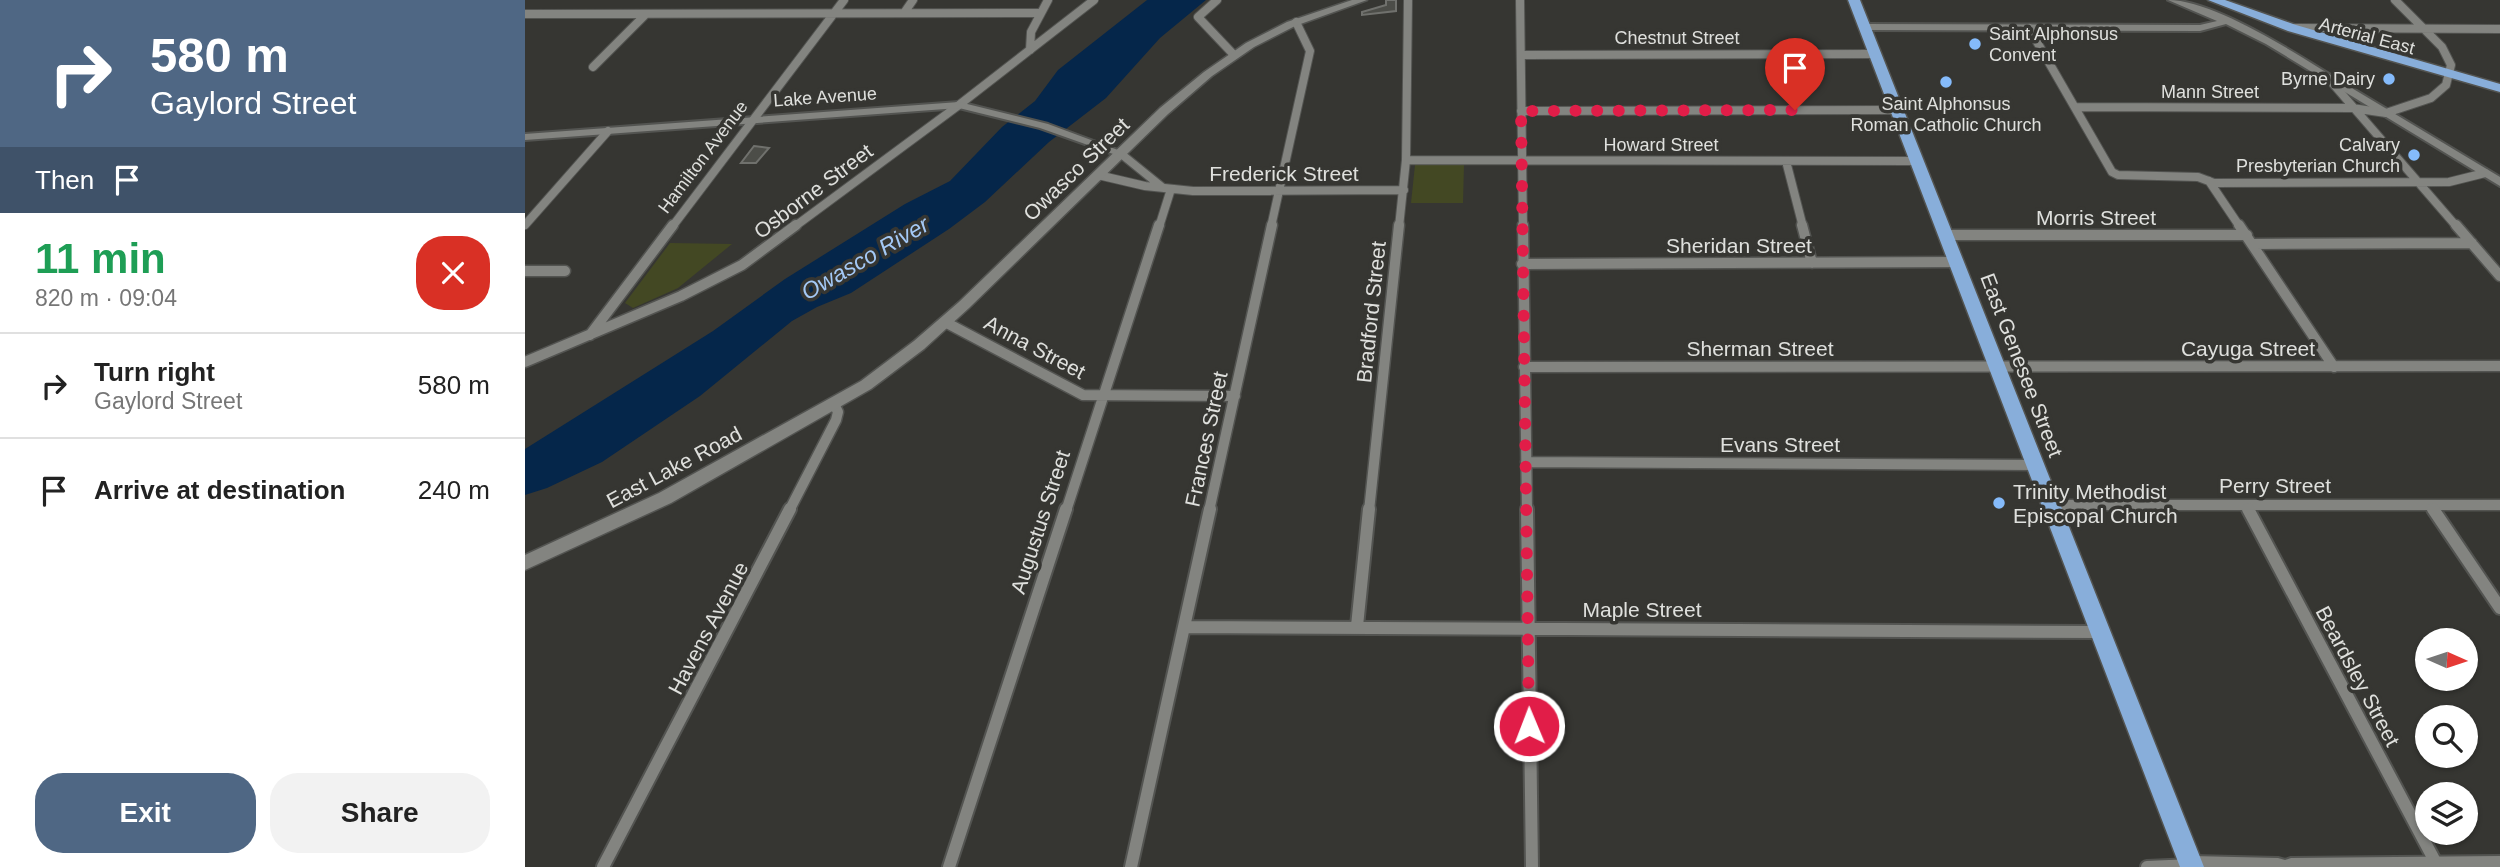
<!DOCTYPE html>
<meta charset="utf-8">
<style>
body{margin:0;font-family:Arial,sans-serif;background:#f2f2f2;color:#222;height:100vh;display:flex;flex-direction:column;font-size:26px;white-space:nowrap}
*{box-sizing:border-box;margin:0}
p{font-size:23px;color:#767676}
.icon{flex:none;width:38px;height:38px;fill:none;stroke:currentColor;stroke-width:2;stroke-linecap:round;stroke-linejoin:round}
.map{position:relative;flex:1;overflow:hidden}
.details{display:flex;flex-direction:column;background:#fff;width:525px}
.details>*{flex:none}
.banner{background:#4f6784;color:#fff;overflow:hidden}
.needle{width:46px;rotate:93deg}
.tools{position:absolute;left:1890px;top:628px;display:grid;gap:14px}
.tools a{display:grid;place-items:center;width:63px;height:63px;border-radius:50%;background:#fff;box-shadow:0 2px 5px #0004;font-size:35px}
.pin{position:absolute;display:grid;place-items:center;width:60px;height:60px;color:#fff;margin:-72px -30px;border-radius:50% 50% 50% 0;rotate:-45deg;box-shadow:0 0 7px #0007}
.pin .icon{rotate:45deg}
.me{position:absolute;width:77px;margin:-38px;rotate:359deg;stroke-linejoin:round;filter:drop-shadow(0 0 5px #0008)}
.turn{display:flex;align-items:center;gap:24px;height:147px;padding:0 35px;font-size:32px}
.turn .icon{width:91px;height:91px;stroke-width:2.5}
.turn b{display:block;font-size:49px;line-height:60px}
.then{display:flex;align-items:center;height:66px;padding:0 35px;background:#0003;gap:14px;font-size:26px}
.round{display:grid;place-items:center;flex:none;width:74px;height:74px;border-radius:28px;background:#f2f2f2}
.headline{display:flex;align-items:center;justify-content:space-between;height:119px;padding:0 35px}
h1{font-size:42px;font-weight:800;line-height:52px;color:#1e9e55}
.button{display:flex;gap:14px;margin-top:auto;padding:14px 35px}
.button a{flex:1;height:80px;border-radius:28px;background:#4f6784;color:#fff;font-size:28px;font-weight:800;line-height:80px;text-align:center}
.button a+a{background:#f2f2f2;color:#222}
ul{padding:0;list-style:none}
li{display:flex;align-items:center;gap:21px;height:105px;padding:0 35px;border-top:2px solid #e0e0e0}
li div{flex:1}
li b{display:block;font-size:26px}
li em{font-style:normal}
main{display:flex;flex:1;min-height:0}
.map>svg:first-child{display:block}
</style>
<main>
<section class="details">
<div class="banner">
<div class="turn"><svg class="icon" aria-label="right" viewBox="0 0 24 24"><path d="M7 20v-9h11M14 6l5 5-5 5"/></svg><div><b>580 m</b>Gaylord Street</div></div>
<div class="then">Then<svg class="icon" aria-label="arrive" viewBox="0 0 24 24"><path d="M6 21V4h12l-3 4 3 4H6"/></svg></div>
</div>
<div class="headline"><div><h1>11 min</h1><p>820 m · 09:04</p></div><a class="round" style="background:#d93025;color:#fff"><svg class="icon" aria-label="close" viewBox="0 0 24 24"><path d="M6 6l12 12M18 6L6 18"/></svg></a></div>
<ul>
<li><svg class="icon" aria-label="right" viewBox="0 0 24 24"><path d="M7 20v-9h11M14 6l5 5-5 5"/></svg><div><b>Turn right</b><p>Gaylord Street</p></div><em>580 m</em></li>
<li><svg class="icon" aria-label="arrive" viewBox="0 0 24 24"><path d="M6 21V4h12l-3 4 3 4H6"/></svg><div><b>Arrive at destination</b></div><em>240 m</em></li>
</ul>
<div class="button"><a>Exit</a><a>Share</a></div>
</section>
<div class="map">
<svg width="1975" height="867" viewBox="0 0 1975 867">
<rect width="100%" height="100%" fill="#363632"/>
<path fill="#434823" d="M 890,165 L 939,165 L 938,203 L 886,203 Z
M 145,243 L 207,244 L 153,288 L 108,308 L 100,303 Z"/>
<path fill="#05264a" d="M 622,0 L 681,0 L 635,38 L 581,98 L 524,142 L 460,202 L 424,229 L 326,293 L 292,307 L 267,321 L 175,396 L 77,462 L 22,488 L 0,495 L 0,449 L 188,331 L 260,279 L 380,204 L 425,181 L 477,127 L 510,101 L 533,70 Z"/>
<path fill="#4c4d48" stroke="#70716d" stroke-width="2" d="M 861,0 L 871,0 L 871,11 L 837,15 L 837,12 L 861,5 Z
M 229,146 L 244,148 L 231,163 L 216,163 Z"/>
<g fill="none" stroke-linecap="round" stroke-linejoin="round">
<g stroke="#535451" stroke-width="10">
<path id="minor-far2" d="M 692,0 L 673,17 L 709,55
M 995,0 L 998,227
M 379,13 L 388,0
M 0,14 L 516,13
M 1504,28 L 1587,172 L 1593,175 L 1673,177 L 1689,183 L 1924,182 L 1960,173
M 1770,28 L 1975,29
M 505,50 L 506,32 L 523,0
M 996,55 L 1350,54
M 68,67 L 121,14
M 1803,78 L 1932,227
M 1550,107 L 1827,108 L 1861,113 L 1906,98 L 1921,85 L 1926,65 L 1917,47 L 1870,0
M 996,111 L 1372,110
M 595,153 L 637,187
M 881,160 L 1391,161
M 1261,161 L 1278,227
M 573,175 L 620,186 L 668,191 L 879,190
M 1684,181 L 1715,227
M 0,225 L 83,131
M 147,227 L 319,0
M 269,227 L 434,105 L 569,0
M 634,227 L 646,189
M 746,227 L 785,51 L 771,22
M 874,227 L 881,160 L 883,0"/>
</g>
<g stroke="#535451" stroke-width="13">
<path id="minor-far1" d="M 998,225 L 1002,511
M 1277,225 L 1287,263
M 1714,225 L 1809,367
M 1931,225 L 1975,276
M 1420,235 L 1722,235
M 1728,244 L 1947,243
M 997,264 L 1430,262
M 0,271 L 40,271
M 420,322 L 558,395 L 710,396
M 65,335 L 148,225
M 0,362 L 156,296 L 217,265 L 271,225
M 999,367 L 1975,366
M 1001,462 L 1509,465
M 1525,505 L 1975,505
M 1721,505 L 1724,511
M 1905,505 L 1909,511
M 264,511 L 311,420 L 313,412 L 309,404
M 541,511 L 634,225
M 684,511 L 747,225
M 844,511 L 874,225"/>
</g>
<g stroke="#535451" stroke-width="16">
<path id="minor" d="M 1002,509 L 1007,867
M 1723,509 L 1912,865
M 1908,509 L 1975,608
M 832,626 L 844,509
M 660,627 L 1575,632
M 78,867 L 265,509
M 424,867 L 541,509
M 606,867 L 685,509
M 1622,867 L 1667,865"/>
</g>
<g stroke="#535451" stroke-width="4">
<path id="tertiary" d="M 1643,0 C 1691,0 1778,58 1820,84 C 1872,115 1923,146 1975,177 L 1975,186 L 1741,44 L 1701,24 L 1675,31 L 1339,30 L 1334,27 L 1339,24 L 1675,25 L 1692,21 Z
M 434,102 L 523,124 L 601,153 L 599,155 L 591,155 L 515,128 L 434,108 L 0,140 L 0,134 Z
M 1667,856 L 1753,858 L 1760,860 L 1766,858 L 1975,856 L 1975,867 L 1659,867 L 1660,858 Z"/>
</g>
<g stroke="#535451" stroke-width="3">
<path id="secondary" d="M 827,0 L 842,0 L 770,26 L 729,47 L 687,76 L 643,114 L 444,308 L 399,349 L 346,389 L 146,503 L 0,570 L 0,555 L 134,493 L 336,381 L 389,341 L 434,302 L 635,108 L 679,72 L 721,43 L 762,22 Z"/>
</g>
<g stroke="#535451" stroke-width="3">
<path id="trunk" d="M 1323,0 L 1335,0 L 1679,867 L 1655,867 Z
M 1683,0 L 1700,0 L 1771,25 L 1975,84 L 1975,92 L 1763,31 Z"/>
</g>
<use href="#minor-far2" stroke="#838480" stroke-width="8"/>
<use href="#minor-far1" stroke="#838480" stroke-width="10"/>
<use href="#minor" stroke="#838480" stroke-width="12"/>
<use href="#tertiary" fill="#838480" fill-rule="evenodd"/>
<use href="#secondary" fill="#838480" fill-rule="evenodd"/>
<use href="#trunk" fill="#88aeda" fill-rule="evenodd"/>
</g>
<g fill="none" stroke-linecap="round" stroke-linejoin="round">
<path stroke="#e11d48" stroke-width="12" stroke-dasharray="0 21.6" d="M 1004,726 L 996,111 L 1270,110"/>
</g>
<g fill="#85bbfb" stroke="#363632" stroke-width="2.5">
<circle cx="1450" cy="44" r="7"/>
<circle cx="1864" cy="79" r="7"/>
<circle cx="1421" cy="82" r="7"/>
<circle cx="1889" cy="155" r="7"/>
<circle cx="1474" cy="503" r="7"/>
</g>
<g text-anchor="middle" dominant-baseline="central" stroke-width="7" stroke-linejoin="round" paint-order="stroke">
<g font-size="18" fill="#dfe0dd" stroke="#363632" text-anchor="end">
<text x="1464" y="34" text-anchor="start">Saint Alphonsus<tspan x="1464" dy="21">Convent</tspan></text>
<text x="1850" y="79">Byrne Dairy</text>
<text x="1421" y="104" text-anchor="middle">Saint Alphonsus<tspan x="1421" dy="21">Roman Catholic Church</tspan></text>
<text x="1875" y="145">Calvary<tspan x="1875" dy="21">Presbyterian Church</tspan></text>
</g>
<g font-size="18" fill="#dfe0dd" stroke="#363632">
<text transform="translate(1842 36) rotate(15)">Arterial East</text>
<text x="1152" y="38">Chestnut Street</text>
<text x="1685" y="92">Mann Street</text>
<text transform="translate(300 97) rotate(-4)">Lake Avenue</text>
<text x="1136" y="145">Howard Street</text>
<text transform="translate(178 157) rotate(-53)">Hamilton Avenue</text>
</g>
<g font-size="21" fill="#dfe0dd" stroke="#363632">
<text transform="translate(551 169) rotate(-44)">Owasco Street</text>
<text x="759" y="173">Frederick Street</text>
<text transform="translate(288 191) rotate(-37)">Osborne Street</text>
<text x="1571" y="217">Morris Street</text>
<text x="1214" y="245">Sheridan Street</text>
<text transform="translate(846 312) rotate(-84)">Bradford Street</text>
<text transform="translate(510 347) rotate(28)">Anna Street</text>
<text x="1235" y="348">Sherman Street</text>
<text x="1723" y="348">Cayuga Street</text>
<text transform="translate(1497 365) rotate(69)">East Genesee Street</text>
<text transform="translate(681 439) rotate(-78)">Frances Street</text>
<text x="1255" y="444">Evans Street</text>
<text transform="translate(149 467) rotate(-28)">East Lake Road</text>
<text x="1750" y="485">Perry Street</text>
<text transform="translate(515 522) rotate(-72)">Augustus Street</text>
<text x="1117" y="609">Maple Street</text>
<text transform="translate(183 628) rotate(-62)">Havens Avenue</text>
<text transform="translate(1833 676) rotate(62)">Beardsley Street</text>
</g>
<g font-size="21" fill="#dfe0dd" stroke="#363632" text-anchor="start">
<text x="1488" y="491">Trinity Methodist<tspan x="1488" dy="24">Episcopal Church</tspan></text>
</g>
<g font-size="23" font-style="italic" fill="#a4c9f6" stroke="#363632">
<text transform="translate(340 258) rotate(-30)">Owasco River</text>
</g>
</g>
</svg>
<div class="tools">
<a><svg class="needle" viewBox="-14 -14 28 28"><path d="M0-13l5 13h-10z" fill="#e53935"/><path d="M0 13l5-13h-10z" fill="#767676"/></svg></a>
<a><svg class="icon" aria-label="search" viewBox="0 0 24 24"><circle cx="10" cy="10" r="6"/><path d="M15 15l6 6"/></svg></a>
<a><svg class="icon" aria-label="layers" viewBox="0 0 24 24"><path d="M12 4l9 5-9 5-9-5zM3 14l9 5 9-5"/></svg></a>
</div>
<div class="pin" style="left:1270px;top:110px;background:#d93025"><svg class="icon" aria-label="arrive" viewBox="0 0 24 24"><path d="M6 21V4h12l-3 4 3 4H6"/></svg></div>
<svg class="me" style="left:1004px;top:726px" viewBox="-20 -20 40 40"><circle r="17" fill="#e11d48" stroke="#fff" stroke-width="3"/><path d="M0-11L8 9 0 5-8 9z" fill="#fff"/></svg>
</div>
</main>
